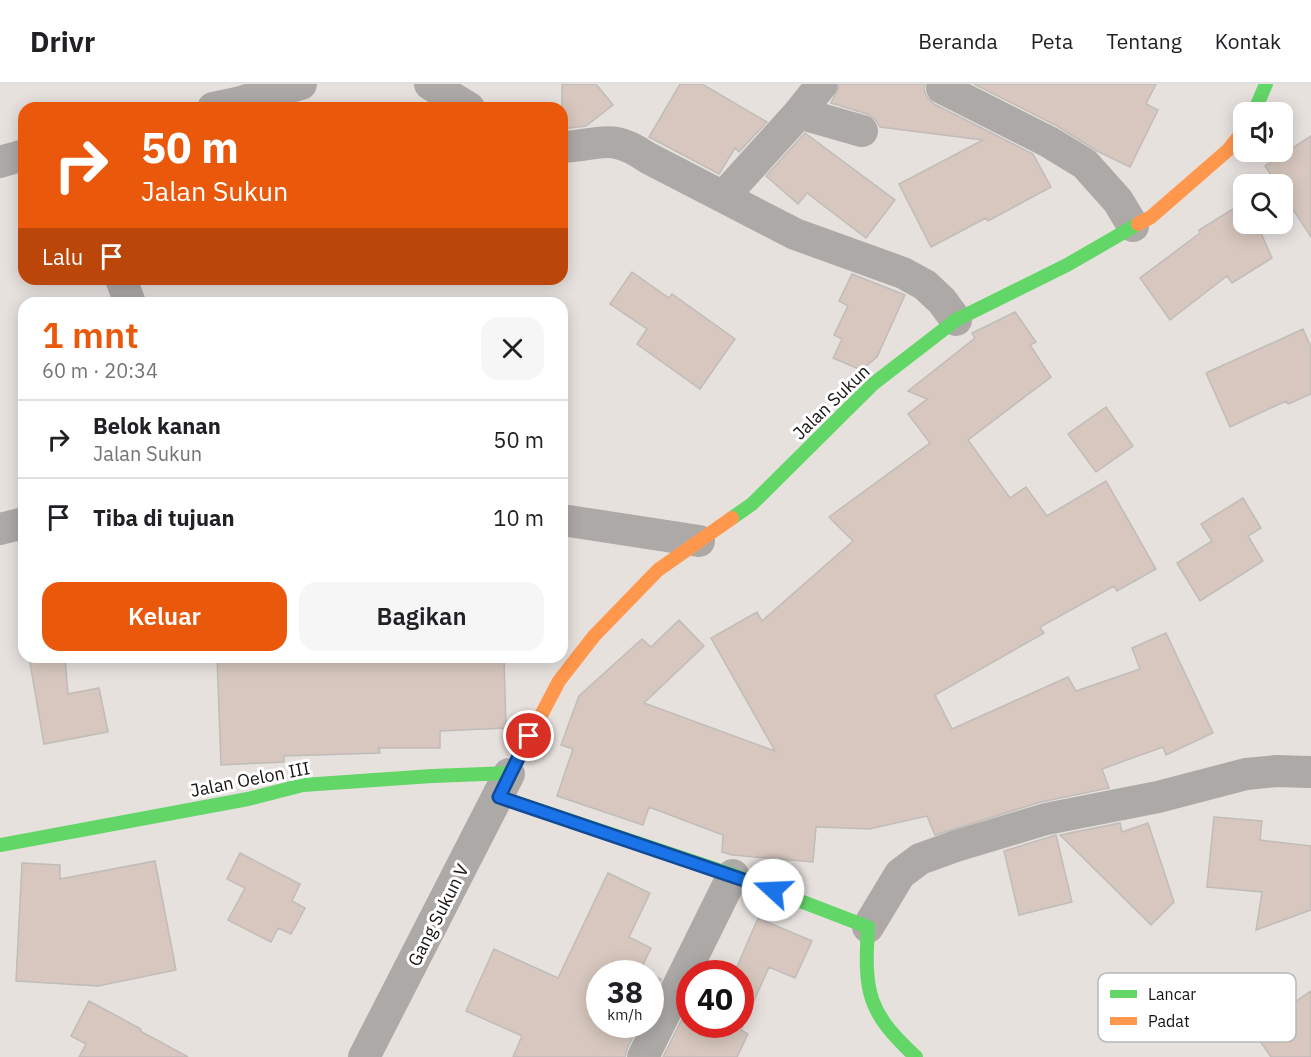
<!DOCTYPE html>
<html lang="id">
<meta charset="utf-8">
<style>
body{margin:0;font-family:"IBM Plex Sans",sans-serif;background:#f6f6f6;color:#202124;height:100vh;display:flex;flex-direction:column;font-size:22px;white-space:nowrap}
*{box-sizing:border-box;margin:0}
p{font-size:20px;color:#757577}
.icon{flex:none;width:33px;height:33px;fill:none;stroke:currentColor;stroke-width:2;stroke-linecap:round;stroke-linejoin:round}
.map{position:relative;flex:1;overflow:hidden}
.details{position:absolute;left:18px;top:213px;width:550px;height:366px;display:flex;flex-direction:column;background:#fff;border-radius:18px;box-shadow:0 3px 15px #0003}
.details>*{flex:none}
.top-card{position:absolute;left:18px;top:18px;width:550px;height:183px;border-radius:18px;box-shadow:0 3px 15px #0003;background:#ea580c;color:#fff;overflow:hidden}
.tools{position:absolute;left:1233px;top:18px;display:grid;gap:12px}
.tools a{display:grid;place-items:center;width:60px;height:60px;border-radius:12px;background:#fff;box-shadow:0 3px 15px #0003;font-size:30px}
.speed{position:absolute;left:586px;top:876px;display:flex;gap:12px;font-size:30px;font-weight:700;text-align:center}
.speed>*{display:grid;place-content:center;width:78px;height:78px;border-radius:50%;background:#fff;box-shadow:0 3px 15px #0003;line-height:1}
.speed small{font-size:15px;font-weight:400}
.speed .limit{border:9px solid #d22;background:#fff;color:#111}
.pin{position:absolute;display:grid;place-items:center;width:51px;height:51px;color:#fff;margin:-26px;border:3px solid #fff;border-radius:50%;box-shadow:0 2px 6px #0007}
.me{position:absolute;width:66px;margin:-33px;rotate:290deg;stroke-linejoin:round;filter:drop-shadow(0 0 4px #0008)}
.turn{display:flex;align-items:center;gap:21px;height:126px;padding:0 24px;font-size:27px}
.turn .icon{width:78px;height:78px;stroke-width:2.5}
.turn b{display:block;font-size:42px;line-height:51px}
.then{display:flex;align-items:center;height:57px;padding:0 24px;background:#0003;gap:12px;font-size:22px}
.round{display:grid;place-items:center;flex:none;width:63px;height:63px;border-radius:18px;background:#f6f6f6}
.headline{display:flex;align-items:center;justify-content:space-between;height:102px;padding:0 24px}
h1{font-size:36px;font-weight:600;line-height:45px;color:#ea580c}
.action{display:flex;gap:12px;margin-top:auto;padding:12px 24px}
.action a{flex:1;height:69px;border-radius:18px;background:#ea580c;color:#fff;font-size:24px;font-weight:600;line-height:69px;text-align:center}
.action a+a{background:#f6f6f6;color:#202124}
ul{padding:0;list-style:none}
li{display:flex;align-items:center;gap:18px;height:78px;padding:0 24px;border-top:2px solid #e0e0e0}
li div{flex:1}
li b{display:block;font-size:22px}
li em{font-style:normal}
header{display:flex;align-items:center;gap:36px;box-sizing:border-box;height:84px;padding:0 30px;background:#fff;border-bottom:2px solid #e0e0e0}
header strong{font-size:28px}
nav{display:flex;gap:33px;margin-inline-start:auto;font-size:21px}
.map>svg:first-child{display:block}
</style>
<header>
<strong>Drivr</strong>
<nav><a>Beranda</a><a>Peta</a><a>Tentang</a><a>Kontak</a></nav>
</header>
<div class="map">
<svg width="1311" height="973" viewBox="0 0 1311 973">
<rect width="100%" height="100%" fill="#e7e1de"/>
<path fill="#d7c7be" stroke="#c0bcb9" stroke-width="1.5" d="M 562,0 L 596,0 L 613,21 L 586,42 L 562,45 Z
M 680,0 L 702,0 L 767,38 L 739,68 L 735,64 L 719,90 L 649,53 Z
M 840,0 L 925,0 L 924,6 L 927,13 L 934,20 L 1033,70 L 1051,103 L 988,137 L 986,134 L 931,163 L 899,100 L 983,56 L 880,43 L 875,35 L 867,30 L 831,19 Z
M 974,0 L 1156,0 L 1146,20 L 1158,26 L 1130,83 L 1097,67 L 1057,42 Z
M 805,49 L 895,116 L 866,154 L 807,109 L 798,120 L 766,92 Z
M 1311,52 L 1311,153 L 1282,109 L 1282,100 L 1277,100 L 1265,82 Z
M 1244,118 L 1244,140 L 1257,140 L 1272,174 L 1232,199 L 1227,192 L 1170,236 L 1140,194 L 1200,149 L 1199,146 Z
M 632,188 L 669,214 L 672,210 L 735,255 L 700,305 L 637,260 L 647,245 L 610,220 Z
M 852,190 L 905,211 L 877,273 L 861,286 L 833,274 L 842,255 L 834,251 L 848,222 L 839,217 Z
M 1015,228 L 1036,258 L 1030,261 L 1051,293 L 968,356 L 1010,414 L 1026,403 L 1047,432 L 1106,397 L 1156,485 L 1117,507 L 1114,502 L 1040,543 L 1044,549 L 935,611 L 952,645 L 1068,593 L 1076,607 L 1140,585 L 1132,564 L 1166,549 L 1213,649 L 1166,671 L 1163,663 L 1102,685 L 1109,704 L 1041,718 L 935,751 L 927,732 L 869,745 L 816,743 L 813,778 L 732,771 L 722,768 L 723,751 L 649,723 L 643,741 L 557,712 L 573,665 L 561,661 L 579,612 L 642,555 L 651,563 L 679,536 L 704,562 L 644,619 L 775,667 L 711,554 L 757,528 L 762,537 L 853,457 L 829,433 L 930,359 L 908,330 L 927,315 L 908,307 L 975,254 L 972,249 Z
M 1303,245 L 1311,263 L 1311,310 L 1288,320 L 1286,317 L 1230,343 L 1206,289 Z
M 1106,323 L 1133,362 L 1096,388 L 1068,350 Z
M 1243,414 L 1261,444 L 1248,452 L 1263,477 L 1200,517 L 1177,479 L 1212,457 L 1201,440 Z
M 29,573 L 65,573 L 68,610 L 99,604 L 108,648 L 44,660 Z
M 217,573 L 504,573 L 506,644 L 440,647 L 440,664 L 379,664 L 380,669 L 284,672 L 284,678 L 221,681 Z
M 1214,733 L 1262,737 L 1260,756 L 1311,762 L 1311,826 L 1256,846 L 1262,808 L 1207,803 Z
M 1120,739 L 1122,748 L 1148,739 L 1174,818 L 1151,841 L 1060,751 Z
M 1056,751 L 1072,818 L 1019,831 L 1004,767 Z
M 240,769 L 300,800 L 292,817 L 305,824 L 291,850 L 278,844 L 271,858 L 228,836 L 245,804 L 227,795 Z
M 155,777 L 176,886 L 98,902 L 16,897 L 22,779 L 60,781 L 60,795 Z
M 608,789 L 650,809 L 629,853 L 651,864 L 641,885 L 650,890 L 600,890 L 600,940 L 639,940 L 627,965 L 625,973 L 513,973 L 522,952 L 466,927 L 494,865 L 558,894 Z
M 758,834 L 812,857 L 795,894 L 769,883 L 741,946 L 748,950 L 737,973 L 663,973 L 690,919 L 690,940 L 741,940 L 741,890 L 734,890 Z
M 651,890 L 661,895 L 651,916 Z
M 1311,907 L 1311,973 L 1271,973 L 1253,947 Z
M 89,917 L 141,945 L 140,947 L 188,973 L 79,973 L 86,960 L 71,952 Z"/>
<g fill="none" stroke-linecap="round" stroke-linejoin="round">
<path stroke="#aca9a7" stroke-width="32" d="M 430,0 L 469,24
M 942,4 L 1049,58 L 1085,80 L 1118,117 L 1133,142
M 213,24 L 237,19 L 301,0
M 799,29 L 862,47
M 562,63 C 602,61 611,48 648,74 L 795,150 L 903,189 L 925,201 L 942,217 L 956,236
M 0,78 L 24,71
M 723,113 L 799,29 L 822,0
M 121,195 L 130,219
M 562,436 L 699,457
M 0,445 L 24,439
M 868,843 L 900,790 L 920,775 L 956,762 L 1046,735 L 1158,713 L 1246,690 L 1277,687 L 1311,688
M 364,973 L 509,690
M 643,973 L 733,791"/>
<path stroke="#63d668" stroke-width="14" d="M 1254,28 L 1266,0
M 732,434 L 752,420 L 873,300 L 956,236 L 1067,181 L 1138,140
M 499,713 L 733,791 L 868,843 C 864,908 867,928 916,973
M 0,761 L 248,715 L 303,701 L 432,692 L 510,689 L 537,639"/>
<path stroke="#ff974d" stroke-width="14" d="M 1138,140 L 1151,133 L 1228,66 L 1244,46
M 537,639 L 559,597 L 594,552 L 658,486 L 732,434"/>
</g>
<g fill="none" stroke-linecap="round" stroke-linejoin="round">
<g stroke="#114b97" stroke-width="15">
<path id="route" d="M 529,652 L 499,713 L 773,806"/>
</g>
<use href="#route" stroke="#1a73e8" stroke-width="10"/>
</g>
<g text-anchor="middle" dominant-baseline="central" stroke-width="6" stroke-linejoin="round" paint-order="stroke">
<g font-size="18" fill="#161311" stroke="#fff">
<text transform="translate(831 318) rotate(-44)">Jalan Sukun</text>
<text transform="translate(250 695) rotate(-11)">Jalan Oelon III</text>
<text transform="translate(438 831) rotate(-63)">Gang Sukun V</text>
</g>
</g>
<rect x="1098" y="889" width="198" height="69" rx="9" fill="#fff" stroke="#b9b8b8" stroke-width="1.5"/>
<rect x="1110" y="906" width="27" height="8" fill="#63d668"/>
<rect x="1110" y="933" width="27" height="8" fill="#ff974d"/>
<g font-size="16" fill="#161311">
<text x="1148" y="916">Lancar</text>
<text x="1148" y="943">Padat</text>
</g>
</svg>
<div class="tools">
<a><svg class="icon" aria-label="sound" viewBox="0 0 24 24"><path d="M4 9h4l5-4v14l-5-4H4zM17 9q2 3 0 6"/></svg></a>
<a><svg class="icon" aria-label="search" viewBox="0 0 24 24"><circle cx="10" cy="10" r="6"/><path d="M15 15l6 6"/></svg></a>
</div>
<div class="speed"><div>38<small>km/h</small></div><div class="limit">40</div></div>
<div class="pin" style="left:529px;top:652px;background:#d93025"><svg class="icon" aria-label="arrive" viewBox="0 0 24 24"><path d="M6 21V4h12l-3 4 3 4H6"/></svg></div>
<svg class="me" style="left:773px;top:806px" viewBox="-20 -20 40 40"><circle r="19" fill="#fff"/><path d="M0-13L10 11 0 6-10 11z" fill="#1a73e8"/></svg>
<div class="top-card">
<div class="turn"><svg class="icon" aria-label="right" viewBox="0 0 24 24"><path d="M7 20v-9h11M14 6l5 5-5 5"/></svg><div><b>50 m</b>Jalan Sukun</div></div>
<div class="then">Lalu<svg class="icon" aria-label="arrive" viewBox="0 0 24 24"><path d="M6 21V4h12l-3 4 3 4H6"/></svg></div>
</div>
<section class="details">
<div class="headline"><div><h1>1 mnt</h1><p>60 m · 20:34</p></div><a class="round"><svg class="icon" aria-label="close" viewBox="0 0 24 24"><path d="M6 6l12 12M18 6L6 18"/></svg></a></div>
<ul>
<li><svg class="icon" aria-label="right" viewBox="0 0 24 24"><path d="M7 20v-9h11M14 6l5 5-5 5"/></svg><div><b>Belok kanan</b><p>Jalan Sukun</p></div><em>50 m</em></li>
<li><svg class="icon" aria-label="arrive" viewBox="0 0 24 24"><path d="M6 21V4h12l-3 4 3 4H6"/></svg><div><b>Tiba di tujuan</b></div><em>10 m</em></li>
</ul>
<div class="action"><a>Keluar</a><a>Bagikan</a></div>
</section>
</div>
